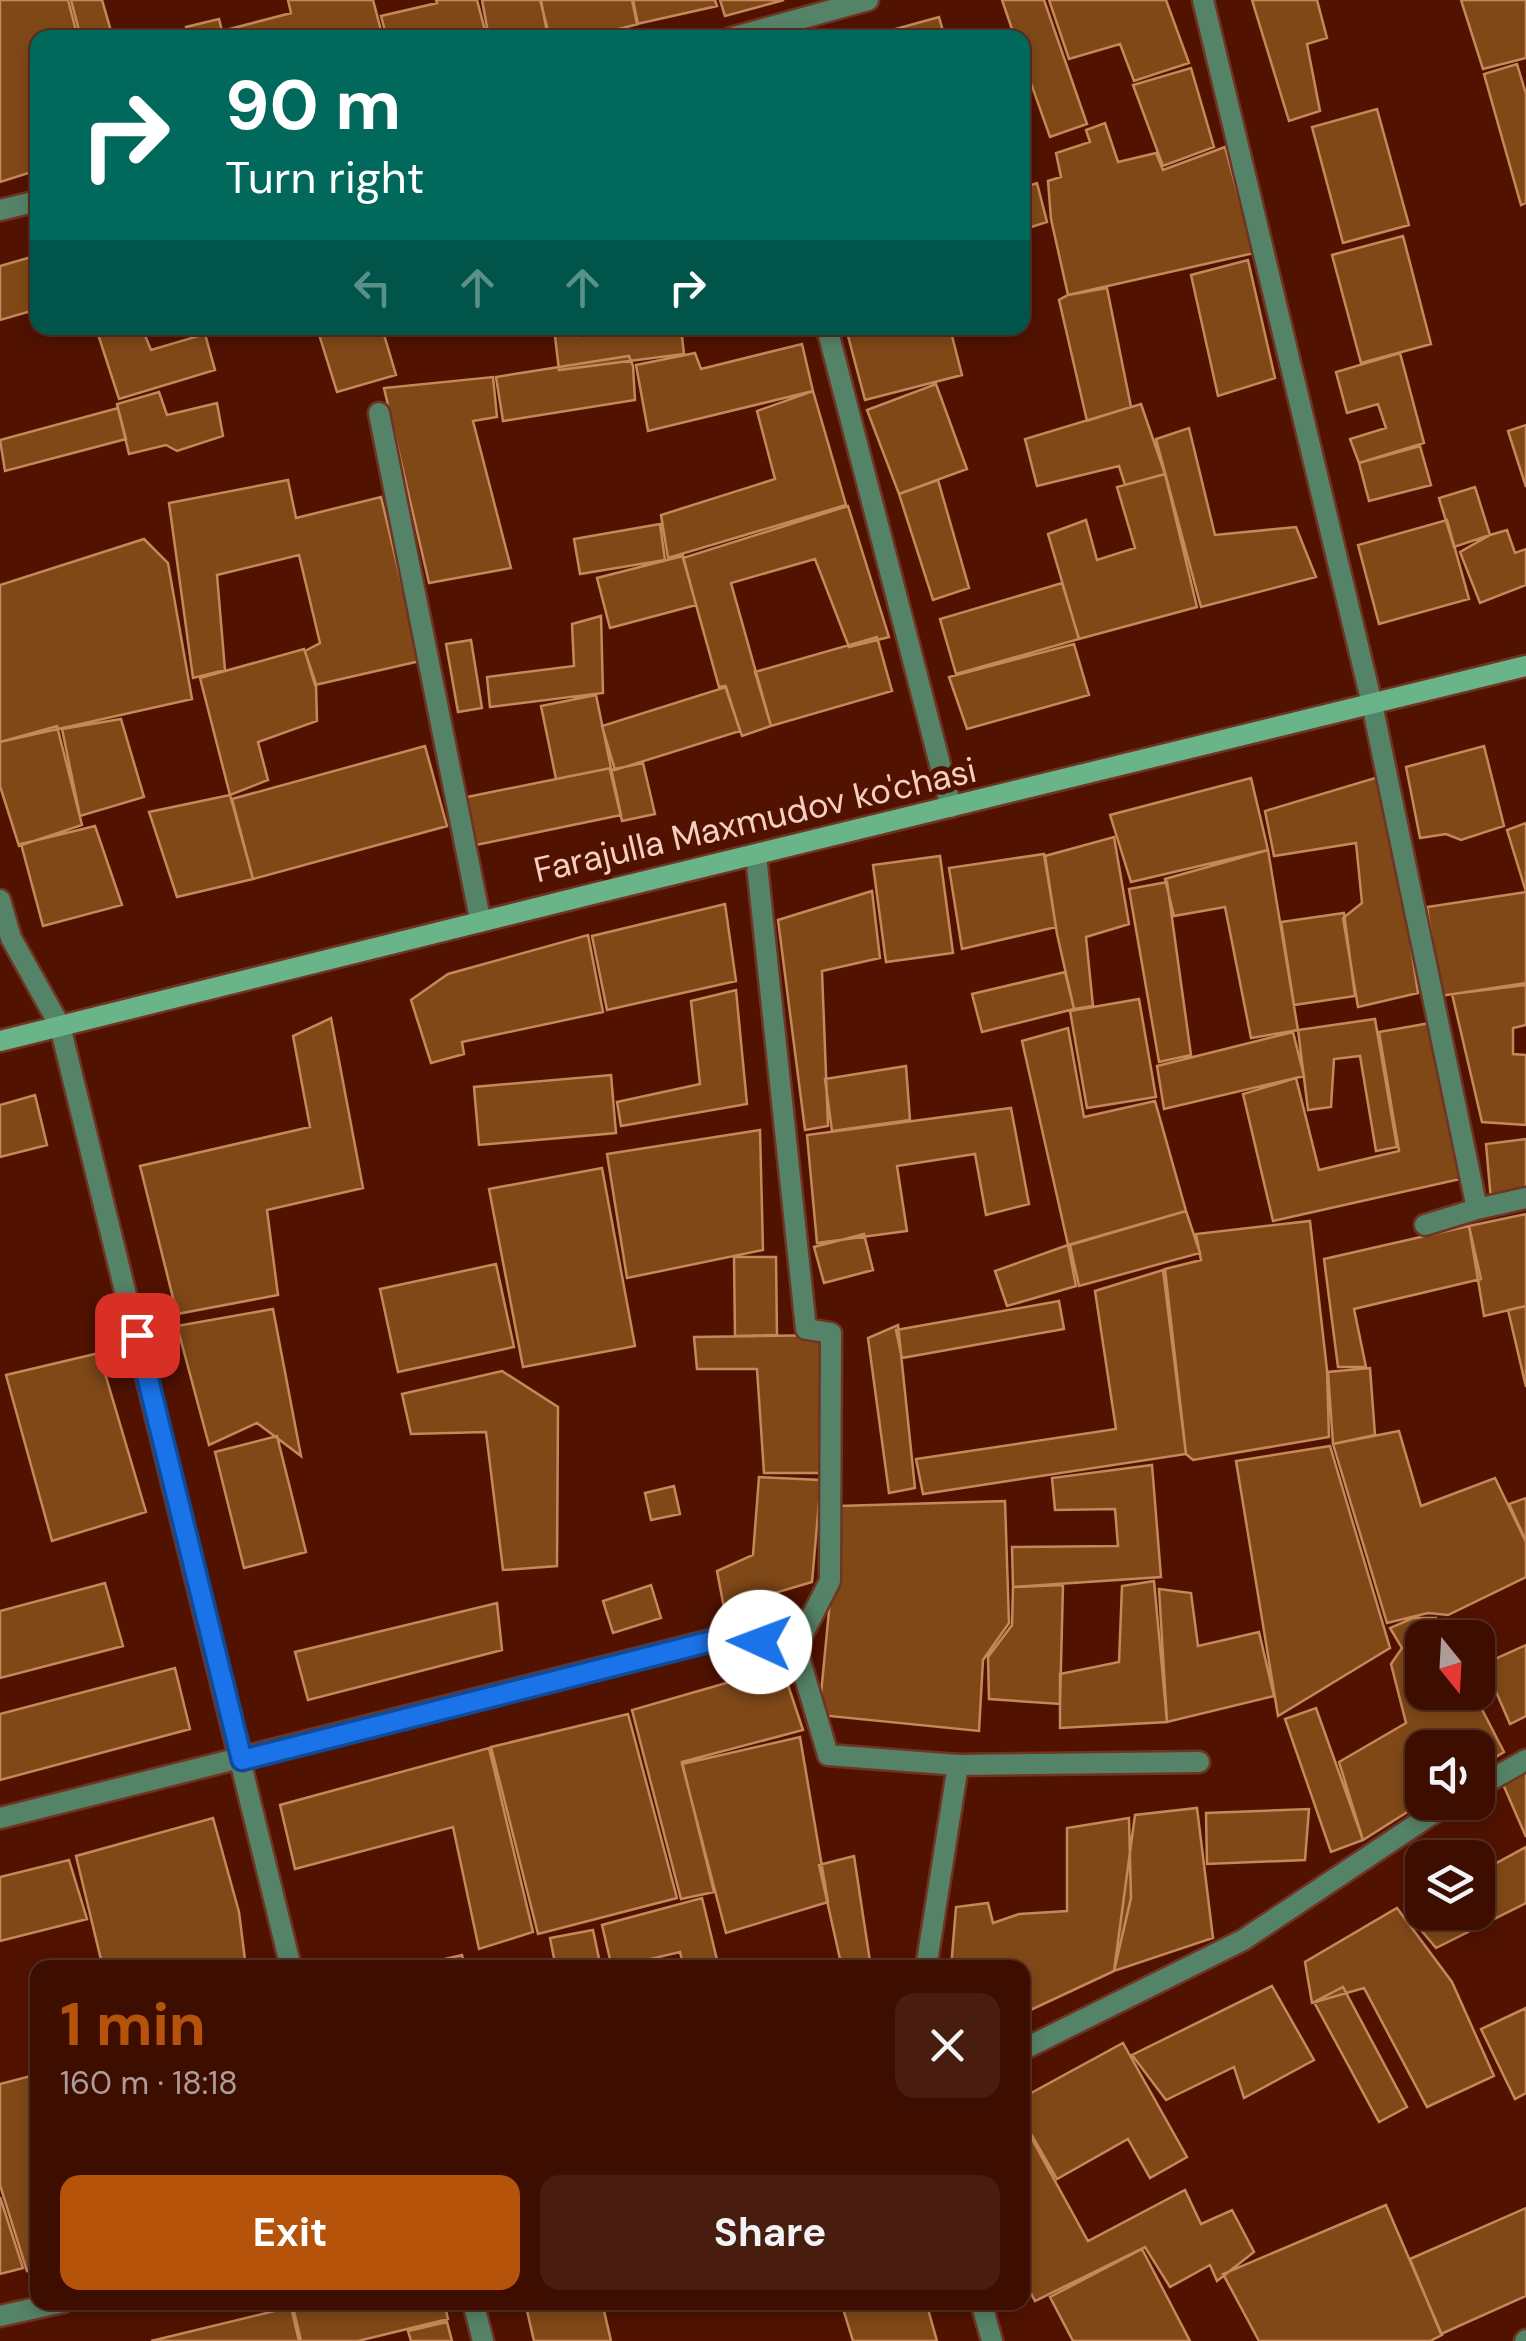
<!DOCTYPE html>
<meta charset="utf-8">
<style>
body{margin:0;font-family:"DM Sans",sans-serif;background:#481c0f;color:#f1f3f6;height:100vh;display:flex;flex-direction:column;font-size:38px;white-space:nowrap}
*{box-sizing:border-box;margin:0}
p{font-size:32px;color:#ad9c99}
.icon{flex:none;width:55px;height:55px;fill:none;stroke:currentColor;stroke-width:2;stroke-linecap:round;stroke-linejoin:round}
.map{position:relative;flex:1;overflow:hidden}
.panel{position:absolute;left:30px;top:1960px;width:1000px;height:350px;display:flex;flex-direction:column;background:#3d0e00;border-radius:20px;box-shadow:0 5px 15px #0003,0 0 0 2px #562e22}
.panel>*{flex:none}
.banner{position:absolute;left:30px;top:30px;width:1000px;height:305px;border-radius:20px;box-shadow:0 5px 15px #0003,0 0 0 2px #562e22;background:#00695c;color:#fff;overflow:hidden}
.needle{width:65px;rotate:162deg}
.fabs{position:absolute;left:1405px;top:1620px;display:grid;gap:20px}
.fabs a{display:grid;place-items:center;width:90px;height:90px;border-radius:20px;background:#3d0e00;box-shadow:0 5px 15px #0003,0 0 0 2px #562e22;font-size:50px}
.pin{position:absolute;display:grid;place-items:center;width:85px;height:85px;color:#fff;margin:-42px;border-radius:20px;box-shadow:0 5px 15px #0006}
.me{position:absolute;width:110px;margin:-55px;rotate:272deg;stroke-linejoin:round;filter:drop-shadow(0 0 8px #0008)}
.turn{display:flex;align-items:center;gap:35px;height:210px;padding:0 30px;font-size:45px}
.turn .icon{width:130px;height:130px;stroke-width:2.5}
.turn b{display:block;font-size:70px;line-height:85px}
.lanes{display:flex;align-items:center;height:95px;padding:0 30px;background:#0003;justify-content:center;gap:50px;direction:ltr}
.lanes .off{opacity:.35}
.round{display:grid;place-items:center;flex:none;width:105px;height:105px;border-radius:20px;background:#481c0f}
.overview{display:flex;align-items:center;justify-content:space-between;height:170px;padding:0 30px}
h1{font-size:60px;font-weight:700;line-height:75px;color:#b45309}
.primary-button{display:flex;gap:20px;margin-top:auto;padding:20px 30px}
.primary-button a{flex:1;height:115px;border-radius:20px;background:#b45309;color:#fff;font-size:40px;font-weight:700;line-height:115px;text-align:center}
.primary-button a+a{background:#481c0f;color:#f1f3f6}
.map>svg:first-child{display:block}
</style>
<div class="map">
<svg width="1526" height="2341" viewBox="0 0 1526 2341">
<rect width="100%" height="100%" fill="#511200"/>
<path fill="#804817" stroke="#c58859" stroke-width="2.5" d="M 0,0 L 68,0 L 78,38 L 38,38 L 38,170 L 0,182 Z
M 71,0 L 102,0 L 113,38 L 81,38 Z
M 288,0 L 373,0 L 383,38 L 189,38 L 186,27 L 219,19 L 222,31 L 291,13 Z
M 436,0 L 477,0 L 487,38 L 387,38 L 381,16 L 437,3 Z
M 482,0 L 541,0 L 548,38 L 489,38 Z
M 540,0 L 633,0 L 638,24 L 584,38 L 550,38 Z
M 632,0 L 715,0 L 717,6 L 637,24 Z
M 720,0 L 784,0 L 725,16 Z
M 1002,0 L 1044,0 L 1087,124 L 1050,137 L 1022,58 L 1022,38 L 1015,38 Z
M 1049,0 L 1166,0 L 1189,63 L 1134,81 L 1120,44 L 1069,59 Z
M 1252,0 L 1317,0 L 1327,38 L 1307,44 L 1320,111 L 1289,121 Z
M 1461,0 L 1526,0 L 1526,58 L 1483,69 Z
M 939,17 L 945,38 L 863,38 Z
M 1517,64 L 1526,94 L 1526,203 L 1521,205 L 1484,74 Z
M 1191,68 L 1214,147 L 1163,166 L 1133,85 Z
M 1377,109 L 1409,225 L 1343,243 L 1312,127 Z
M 1105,123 L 1118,162 L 1156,153 L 1163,170 L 1225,147 L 1254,253 L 1068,295 L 1051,219 L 1048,181 L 1061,177 L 1056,153 L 1090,142 L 1086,130 Z
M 1037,183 L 1047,222 L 1022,230 L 1022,188 Z
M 1403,236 L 1431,344 L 1361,363 L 1332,255 Z
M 38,255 L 38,309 L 0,320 L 0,266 Z
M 1248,260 L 1275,378 L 1218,396 L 1191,275 Z
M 1107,288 L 1131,407 L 1087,421 L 1059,300 L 1068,295 Z
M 96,328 L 142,328 L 151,350 L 205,334 L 215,370 L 119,399 Z
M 317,328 L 382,328 L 396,375 L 337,392 Z
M 554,328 L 576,328 L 578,336 L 622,328 L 681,328 L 684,354 L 559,370 Z
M 881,328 L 950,328 L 962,375 L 865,400 L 848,336 Z
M 802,344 L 813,391 L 648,431 L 636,365 L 695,353 L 701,369 Z
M 1400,353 L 1424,443 L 1359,463 L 1350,439 L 1386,428 L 1378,404 L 1347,413 L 1336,372 Z
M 629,356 L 633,366 L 635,400 L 503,421 L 496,377 Z
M 493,377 L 497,417 L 473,421 L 511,568 L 429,583 L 384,388 Z
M 936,384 L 967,469 L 899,494 L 867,410 Z
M 813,391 L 846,505 L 668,558 L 661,515 L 775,479 L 757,411 Z
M 159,392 L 167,415 L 217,403 L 223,436 L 177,451 L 166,445 L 129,454 L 117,404 Z
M 1141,404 L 1165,474 L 1125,485 L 1119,466 L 1037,486 L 1025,439 Z
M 118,408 L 126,439 L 5,471 L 0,440 Z
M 1526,425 L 1526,487 L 1508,431 Z
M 1189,428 L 1215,535 L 1296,527 L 1316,577 L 1201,607 L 1156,439 Z
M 1420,446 L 1431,485 L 1369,501 L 1359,463 Z
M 1165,474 L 1197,607 L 1079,639 L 1048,534 L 1086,520 L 1097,560 L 1135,548 L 1117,487 Z
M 288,480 L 296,518 L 381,497 L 420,661 L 315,685 L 305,651 L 320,643 L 299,555 L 217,575 L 225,670 L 193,678 L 169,503 Z
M 938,480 L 969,588 L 933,600 L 899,494 Z
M 1475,487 L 1490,535 L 1454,547 L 1439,498 Z
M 848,506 L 889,637 L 849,647 L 815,559 L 731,583 L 771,726 L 742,736 L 725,686 L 719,687 L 683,558 Z
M 1447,520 L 1469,599 L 1379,624 L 1358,545 Z
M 660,524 L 665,560 L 580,574 L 574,539 Z
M 1507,530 L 1515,553 L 1526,549 L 1526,585 L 1480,603 L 1460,552 L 1490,535 Z
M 144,539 L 168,563 L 192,699 L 0,742 L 0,585 Z
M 683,556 L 696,605 L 610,628 L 597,578 Z
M 1062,583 L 1079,639 L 956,674 L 940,619 Z
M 601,616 L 603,693 L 490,707 L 487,677 L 574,666 L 572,624 Z
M 877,637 L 892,691 L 771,726 L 755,672 Z
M 471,640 L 482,708 L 458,712 L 446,644 Z
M 1074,644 L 1089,695 L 967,729 L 949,677 Z
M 304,649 L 316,684 L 317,721 L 258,742 L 268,780 L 230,795 L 200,678 Z
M 726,687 L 740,731 L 615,770 L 602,726 Z
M 596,695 L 611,768 L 556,779 L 541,706 Z
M 121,719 L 144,797 L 80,816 L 62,729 Z
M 57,726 L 82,825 L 19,846 L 0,786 L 0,742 Z
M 425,746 L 447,826 L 253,879 L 232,799 Z
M 1484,746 L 1504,826 L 1461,840 L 1446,834 L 1420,838 L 1406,767 Z
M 643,763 L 655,814 L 622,821 L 610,770 Z
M 611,768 L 621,815 L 471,846 L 462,798 Z
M 1385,775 L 1418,993 L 1358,1007 L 1343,918 L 1362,903 L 1356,843 L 1274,856 L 1265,811 Z
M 1251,778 L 1268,850 L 1131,882 L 1110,815 Z
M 230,795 L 253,879 L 177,897 L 149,812 Z
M 1526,823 L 1526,892 L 1507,830 Z
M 95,826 L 122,905 L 43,926 L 21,844 Z
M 1114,837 L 1129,924 L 1086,937 L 1093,1006 L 1074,1009 L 1057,934 L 1045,856 Z
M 1268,850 L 1298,1030 L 1251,1038 L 1225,907 L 1174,916 L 1165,879 Z
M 1044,854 L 1056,927 L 962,949 L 949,868 Z
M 940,856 L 953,953 L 886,962 L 873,865 Z
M 1167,882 L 1191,1055 L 1159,1062 L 1129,889 Z
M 872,891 L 880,958 L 822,971 L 828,1126 L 805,1130 L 778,920 Z
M 1526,892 L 1526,983 L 1440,996 L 1427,907 Z
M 725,904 L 736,981 L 607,1010 L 592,936 Z
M 1344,913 L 1355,996 L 1294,1005 L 1281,922 Z
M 588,935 L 603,1012 L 462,1042 L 464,1054 L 431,1063 L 411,1000 L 448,974 Z
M 1065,972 L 1074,1009 L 982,1032 L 972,994 Z
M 1526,985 L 1526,1025 L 1513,1028 L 1513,1054 L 1526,1055 L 1526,1125 L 1482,1122 L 1452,994 Z
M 736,990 L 747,1104 L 621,1126 L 617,1102 L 700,1084 L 691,1001 Z
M 1139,999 L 1156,1097 L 1087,1108 L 1070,1011 Z
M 331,1018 L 363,1188 L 267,1210 L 278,1295 L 177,1314 L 140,1166 L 310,1127 L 293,1036 Z
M 1375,1019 L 1397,1147 L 1376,1151 L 1360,1056 L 1334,1059 L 1331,1107 L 1308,1110 L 1298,1030 Z
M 1430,1023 L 1460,1179 L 1273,1221 L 1243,1094 L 1296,1078 L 1319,1170 L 1399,1151 L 1379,1032 Z
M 1068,1028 L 1084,1117 L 1155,1101 L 1186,1211 L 1068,1245 L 1022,1041 Z
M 1293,1032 L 1304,1076 L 1164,1109 L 1157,1066 Z
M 906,1066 L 910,1120 L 832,1131 L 825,1079 Z
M 611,1075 L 616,1133 L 479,1145 L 474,1087 Z
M 35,1095 L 47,1145 L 0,1157 L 0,1105 Z
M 1011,1108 L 1029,1204 L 986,1215 L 975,1154 L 897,1166 L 907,1231 L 817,1243 L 807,1135 Z
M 760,1130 L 763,1250 L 627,1278 L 607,1154 Z
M 1526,1139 L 1526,1194 L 1491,1200 L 1486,1144 Z
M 602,1168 L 635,1346 L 523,1367 L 489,1189 Z
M 1186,1211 L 1200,1253 L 1079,1286 L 1070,1245 Z
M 1526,1214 L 1526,1306 L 1484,1316 L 1469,1226 Z
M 1310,1221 L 1327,1370 L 1329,1437 L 1193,1460 L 1186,1454 L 1165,1269 L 1201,1260 L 1196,1234 Z
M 1469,1226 L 1481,1279 L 1354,1309 L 1366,1367 L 1338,1367 L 1324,1259 Z
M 864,1234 L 873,1270 L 824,1283 L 814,1247 Z
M 1068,1245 L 1076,1286 L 1007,1306 L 995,1271 Z
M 734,1257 L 776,1257 L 777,1335 L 735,1336 Z
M 496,1264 L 514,1347 L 398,1372 L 380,1289 Z
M 1163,1270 L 1186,1454 L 923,1494 L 916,1459 L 1116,1429 L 1095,1291 Z
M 1059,1301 L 1064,1329 L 902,1358 L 896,1330 Z
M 1526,1306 L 1526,1387 L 1508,1310 Z
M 273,1309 L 301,1456 L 257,1423 L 209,1445 L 177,1326 Z
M 898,1325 L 915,1488 L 889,1493 L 868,1338 Z
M 824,1335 L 822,1473 L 764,1473 L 757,1369 L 697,1369 L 694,1337 Z
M 99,1353 L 146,1512 L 52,1541 L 6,1375 Z
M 1370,1368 L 1375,1435 L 1333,1444 L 1328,1372 Z
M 502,1371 L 558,1407 L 557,1566 L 503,1570 L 486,1432 L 411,1434 L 402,1394 Z
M 1399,1431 L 1421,1506 L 1495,1478 L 1526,1542 L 1526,1577 L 1448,1615 L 1428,1613 L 1387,1623 L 1333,1444 Z
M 277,1436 L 306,1552 L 244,1568 L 215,1452 Z
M 1330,1446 L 1390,1648 L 1278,1716 L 1236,1461 Z
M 1152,1465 L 1161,1577 L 1013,1587 L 1012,1547 L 1118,1546 L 1115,1509 L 1055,1510 L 1052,1478 Z
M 759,1477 L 821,1480 L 812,1582 L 724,1608 L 717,1571 L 753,1555 Z
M 674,1486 L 680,1514 L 651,1520 L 645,1493 Z
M 1526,1498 L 1526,1541 L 1509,1504 Z
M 1005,1501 L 1009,1623 L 983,1660 L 979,1731 L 819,1715 L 839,1506 Z
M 1154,1581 L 1167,1722 L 1060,1728 L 1060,1674 L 1119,1662 L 1122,1586 Z
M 105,1583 L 123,1646 L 0,1678 L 0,1611 Z
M 651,1585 L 661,1618 L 613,1633 L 603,1601 Z
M 1063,1585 L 1060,1704 L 989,1699 L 988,1657 L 1012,1625 L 1013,1587 Z
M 1159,1589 L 1191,1593 L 1198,1646 L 1259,1632 L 1274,1696 L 1167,1722 Z
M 497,1603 L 502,1650 L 308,1700 L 295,1652 Z
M 1413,1618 L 1436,1618 L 1446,1638 L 1422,1638 L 1422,1692 L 1473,1692 L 1504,1752 L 1478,1768 L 1478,1748 L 1422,1748 L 1423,1802 L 1363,1840 L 1339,1762 L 1406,1723 L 1391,1664 L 1402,1648 L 1390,1628 Z
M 1526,1645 L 1526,1716 L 1510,1724 L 1484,1664 Z
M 782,1667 L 803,1730 L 682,1762 L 714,1892 L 681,1899 L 632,1710 Z
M 175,1668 L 190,1729 L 0,1780 L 0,1714 Z
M 1316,1708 L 1363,1840 L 1331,1852 L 1285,1719 Z
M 628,1714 L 677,1898 L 538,1934 L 491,1747 Z
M 800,1737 L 828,1902 L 726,1933 L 682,1764 Z
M 489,1748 L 533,1932 L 479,1949 L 453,1827 L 295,1869 L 280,1805 Z
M 1526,1763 L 1526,1837 L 1499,1775 Z
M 1197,1808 L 1213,1938 L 1114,1971 L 1135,1815 Z
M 1309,1809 L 1305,1860 L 1207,1864 L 1206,1813 Z
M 213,1818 L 239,1912 L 246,1968 L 103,1968 L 76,1856 Z
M 1129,1818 L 1131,1898 L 1114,1971 L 1022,2014 L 1022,1968 L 951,1968 L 956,1907 L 988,1903 L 993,1923 L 1019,1914 L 1067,1911 L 1067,1828 Z
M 1526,1847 L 1526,1903 L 1436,1948 L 1405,1911 L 1422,1902 L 1422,1912 L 1478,1912 L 1478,1873 Z
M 854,1856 L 871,1968 L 842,1968 L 819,1865 Z
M 69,1860 L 87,1919 L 0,1941 L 0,1877 Z
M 702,1898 L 719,1968 L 684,1968 L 680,1952 L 612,1968 L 602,1925 Z
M 1397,1908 L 1452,1982 L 1494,2076 L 1427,2107 L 1364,1988 L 1312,2003 L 1305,1962 Z
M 593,1930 L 601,1968 L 556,1968 L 550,1938 Z
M 462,1955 L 465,1968 L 406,1968 Z
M 1272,1986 L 1314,2060 L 1244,2098 L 1234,2067 L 1166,2100 L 1132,2055 Z
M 1343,1987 L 1407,2107 L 1379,2122 L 1314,2002 Z
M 1526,2008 L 1526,2093 L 1515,2099 L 1481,2029 Z
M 1123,2043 L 1187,2157 L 1150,2178 L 1128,2139 L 1057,2179 L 1022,2118 L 1022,2098 Z
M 38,2074 L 38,2269 L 27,2271 L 0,2185 L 0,2084 Z
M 1022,2121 L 1088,2241 L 1185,2190 L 1201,2224 L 1232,2210 L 1254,2252 L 1217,2281 L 1210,2265 L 1170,2287 L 1145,2247 L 1035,2301 L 1022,2276 Z
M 0,2197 L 23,2268 L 0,2274 Z
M 1386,2205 L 1442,2335 L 1430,2341 L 1259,2341 L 1223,2274 Z
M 1526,2208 L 1526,2296 L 1441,2334 L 1410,2259 Z
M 1142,2249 L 1190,2341 L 1073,2341 L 1050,2297 Z
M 313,2302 L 444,2302 L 448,2319 L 358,2341 L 301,2341 L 293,2307 Z
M 525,2302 L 602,2302 L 611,2341 L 534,2341 Z
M 841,2302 L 926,2302 L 937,2341 L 853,2341 Z
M 291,2307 L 299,2341 L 151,2341 Z
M 447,2322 L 452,2341 L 411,2341 L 408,2331 Z"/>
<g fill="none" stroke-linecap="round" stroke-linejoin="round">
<g stroke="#6f3423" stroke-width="25">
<path id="lane" d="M 1478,1787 L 1526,1760
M 926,1968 L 958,1765 L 1199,1762
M 1022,2050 L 1243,1940 L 1450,1802
M 473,2302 L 483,2341
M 981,2302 L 992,2341"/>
</g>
<g stroke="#6f3423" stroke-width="25">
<path id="street" d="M 1203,0 L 1372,704 L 1477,1209 L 1425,1225
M 731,38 L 868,0
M 0,210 L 38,201
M 827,328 L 951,807
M 379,413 L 480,919
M 756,855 L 806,1329 L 831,1333 L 830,1581 L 796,1647
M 0,900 L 11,938 L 60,1026 L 291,1968
M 1477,1209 L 1526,1198
M 0,1818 L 724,1637 L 796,1647 L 828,1755 L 958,1765
M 0,2316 L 63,2302
M 1525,2341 L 1526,2340"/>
</g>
<g stroke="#6f3423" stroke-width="25">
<path id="secondary" d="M 0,1041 C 508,913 1017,791 1526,666"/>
</g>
<use href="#lane" stroke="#558367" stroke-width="20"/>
<use href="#street" stroke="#558367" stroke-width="20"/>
<use href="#secondary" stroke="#69b489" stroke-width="20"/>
</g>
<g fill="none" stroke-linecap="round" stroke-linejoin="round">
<g stroke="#114b97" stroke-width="25">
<path id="route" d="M 137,1335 L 242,1760 L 724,1638 L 760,1642"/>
</g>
<use href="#route" stroke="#1a73e8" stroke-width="18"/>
</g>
<g text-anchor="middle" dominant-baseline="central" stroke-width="10" stroke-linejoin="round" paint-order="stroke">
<g font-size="35" fill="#f6cec2" stroke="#511200">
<text transform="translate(755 820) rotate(-13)">Farajulla Maxmudov ko'chasi</text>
</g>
</g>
</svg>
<div class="fabs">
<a><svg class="needle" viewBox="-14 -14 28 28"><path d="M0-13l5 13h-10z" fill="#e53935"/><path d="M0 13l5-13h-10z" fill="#ad9c99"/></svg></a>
<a><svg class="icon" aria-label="sound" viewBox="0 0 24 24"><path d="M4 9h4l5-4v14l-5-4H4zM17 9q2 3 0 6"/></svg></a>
<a><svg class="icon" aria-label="layers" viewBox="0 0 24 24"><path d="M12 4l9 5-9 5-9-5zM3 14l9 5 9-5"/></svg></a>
</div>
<div class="pin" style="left:137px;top:1335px;background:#d93025"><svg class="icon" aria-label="arrive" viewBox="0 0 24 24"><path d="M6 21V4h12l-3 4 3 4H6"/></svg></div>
<svg class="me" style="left:760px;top:1642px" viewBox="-20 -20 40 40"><circle r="19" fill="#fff"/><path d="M0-13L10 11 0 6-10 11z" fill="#1a73e8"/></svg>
<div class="banner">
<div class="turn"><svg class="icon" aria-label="right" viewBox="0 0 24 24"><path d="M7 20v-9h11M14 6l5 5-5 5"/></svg><div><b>90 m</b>Turn right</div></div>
<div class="lanes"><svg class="icon off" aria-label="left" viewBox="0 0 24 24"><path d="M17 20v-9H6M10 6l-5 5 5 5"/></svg><svg class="icon off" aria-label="ahead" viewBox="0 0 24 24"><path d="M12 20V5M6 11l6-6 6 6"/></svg><svg class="icon off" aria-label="ahead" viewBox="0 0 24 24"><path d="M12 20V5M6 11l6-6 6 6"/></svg><svg class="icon" aria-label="right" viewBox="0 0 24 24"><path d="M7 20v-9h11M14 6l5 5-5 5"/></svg></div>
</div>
<section class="panel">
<div class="overview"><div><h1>1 min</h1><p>160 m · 18:18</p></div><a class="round"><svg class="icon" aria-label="close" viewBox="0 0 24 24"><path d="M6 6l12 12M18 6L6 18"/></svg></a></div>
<div class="primary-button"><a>Exit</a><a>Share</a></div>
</section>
</div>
